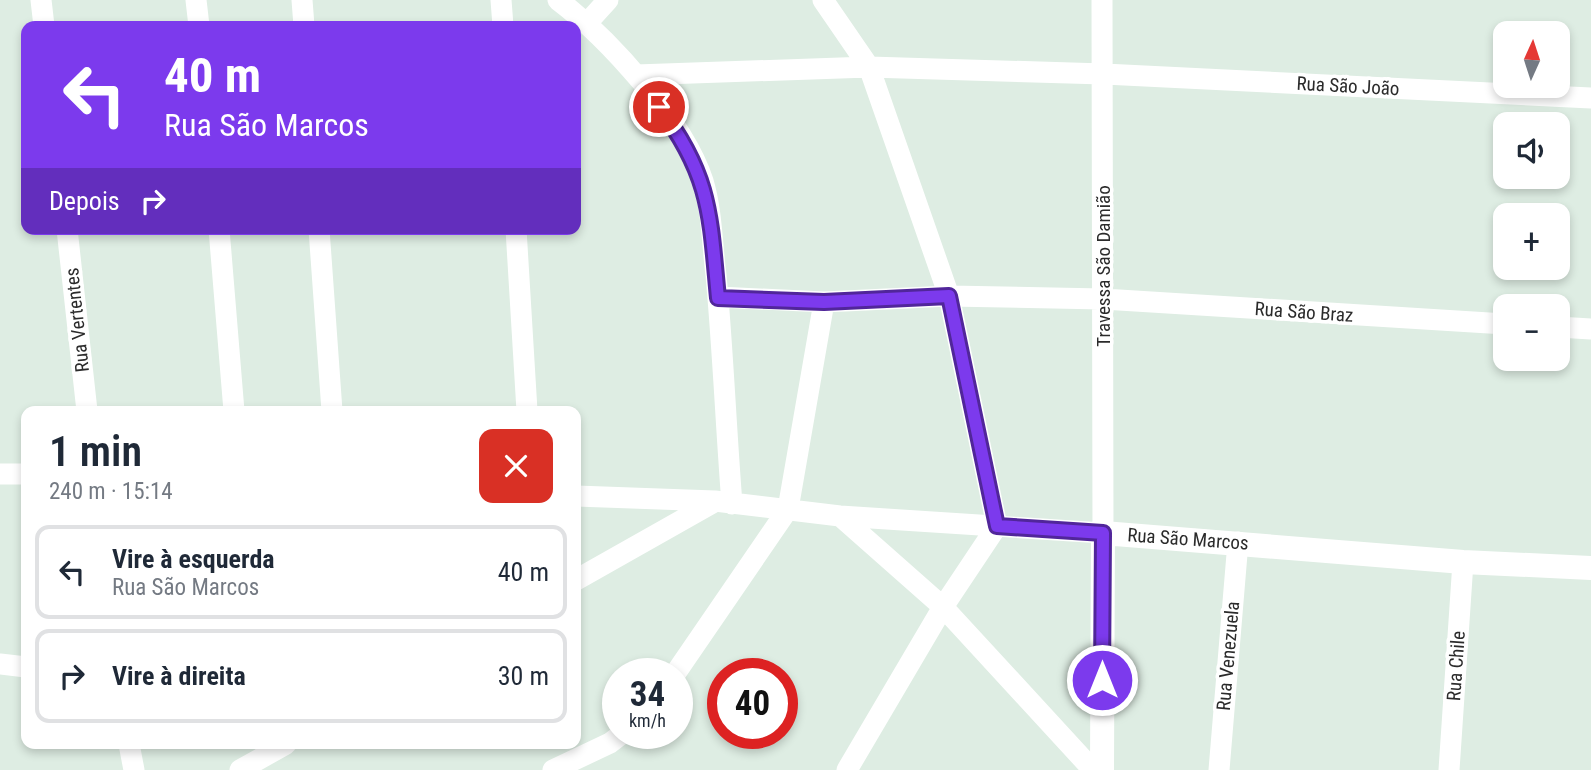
<!DOCTYPE html>
<html lang="pt">
<meta charset="utf-8">
<style>
body{margin:0;font-family:"Roboto Condensed",sans-serif;background:#f6f6f7;color:#1f2937;height:100vh;display:flex;flex-direction:column;font-size:26px;white-space:nowrap}
*{box-sizing:border-box;margin:0}
p{font-size:23px;color:#747a83}
.icon{flex:none;width:38px;height:38px;fill:none;stroke:currentColor;stroke-width:2;stroke-linecap:round;stroke-linejoin:round}
.map{position:relative;flex:1;overflow:hidden}
.panel{position:absolute;left:21px;top:406px;width:560px;height:343px;display:flex;flex-direction:column;background:#fff;border-radius:14px;box-shadow:0 4px 10px #0003}
.panel>*{flex:none}
.top-card{position:absolute;left:21px;top:21px;width:560px;height:214px;border-radius:14px;box-shadow:0 4px 10px #0003;background:#7c3aed;color:#fff;overflow:hidden}
.needle{width:46px;rotate:3deg}
.tools{position:absolute;left:1493px;top:21px;display:grid;gap:14px}
.tools a{display:grid;place-items:center;width:77px;height:77px;border-radius:14px;background:#fff;box-shadow:0 4px 10px #0003;font-size:35px}
.speed{position:absolute;left:602px;top:658px;display:flex;gap:14px;font-size:35px;font-weight:700;text-align:center}
.speed>*{display:grid;place-content:center;width:91px;height:91px;border-radius:50%;background:#fff;box-shadow:0 4px 10px #0003;line-height:1}
.speed small{font-size:18px;font-weight:400}
.speed .limit{border:10px solid #d22;background:#fff;color:#111}
.pin{position:absolute;display:grid;place-items:center;width:60px;height:60px;color:#fff;margin:-30px;border:4px solid #fff;border-radius:50%;box-shadow:0 2px 7px #0007}
.me{position:absolute;width:77px;margin:-38px;rotate:0deg;stroke-linejoin:round;filter:drop-shadow(0 0 5px #0008)}
.turn{display:flex;align-items:center;gap:24px;height:147px;padding:0 28px;font-size:32px}
.turn .icon{width:91px;height:91px;stroke-width:2.5}
.turn b{display:block;font-size:49px;line-height:60px}
.then{display:flex;align-items:center;height:66px;padding:0 28px;background:#0003;gap:14px;font-size:26px}
.round{display:grid;place-items:center;flex:none;width:74px;height:74px;border-radius:14px;background:#f6f6f7}
.overview{display:flex;align-items:center;justify-content:space-between;height:119px;padding:0 28px}
h1{font-size:42px;font-weight:600;line-height:52px}
ul{padding:0;list-style:none}
li{display:flex;align-items:center;gap:21px;height:94px;margin:0 14px 10px;padding:0 14px;border:4px solid #e0e1e3;border-radius:14px}
li div{flex:1}
li b{display:block;font-size:26px}
li em{font-style:normal}
.map>svg:first-child{display:block}
</style>
<div class="map">
<svg width="1591" height="770" viewBox="0 0 1591 770">
<rect width="100%" height="100%" fill="#deede3"/>
<g fill="none" stroke-linecap="round" stroke-linejoin="round">
<path stroke="#fff" stroke-width="21" d="M 41,0 L 44,26
M 196,0 L 199,26
M 302,0 L 304,26
M 501,0 L 503,26
M 558,0 C 607,37 684,121 703,181 C 712,211 712,244 716,275 C 723,351 726,428 732,504
M 823,0 L 869,67 L 949,296 L 997,526 L 943,607 L 847,770
M 588,22 L 608,0
M 636,75 L 869,67 L 1104,74 L 1591,98
M 67,229 L 87,411
M 219,229 L 234,411
M 319,229 L 332,411
M 516,229 L 527,411
M 718,297 L 824,302 L 949,296 L 1103,299 L 1505,324
M 1558,327 L 1591,329
M 0,474 L 26,474
M 576,496 L 715,501 L 840,516 L 1103,533 L 1102,0
M 840,516 L 943,607 L 1093,770
M 576,580 L 714,502
M 0,664 L 26,667
M 675,674 L 788,509 L 824,302
M 129,744 L 134,770
M 240,770 L 286,744
M 553,770 L 610,743 L 623,733
M 1219,770 L 1238,542
M 1449,770 L 1463,562"/>
<path stroke="#fff" stroke-width="24" d="M 1102,770 L 1103,533 L 1463,562 L 1591,568"/>
</g>
<g fill="none" stroke-linecap="round" stroke-linejoin="round">
<g stroke="#51269a" stroke-width="18">
<path id="route" d="M 659,107 C 711,176 710,215 718,298 L 824,302 L 949,296 L 997,526 L 1103,533 L 1102,680"/>
</g>
<use href="#route" stroke="#7c3aed" stroke-width="12"/>
</g>
<g text-anchor="middle" dominant-baseline="central" stroke-width="7" stroke-linejoin="round" paint-order="stroke">
<g font-size="19" fill="#2b2b2b" stroke="#fff">
<text transform="translate(1348 86) rotate(3)">Rua São João</text>
<text transform="translate(1103 266) rotate(-90)">Travessa São Damião</text>
<text transform="translate(1304 312) rotate(4)">Rua São Braz</text>
<text transform="translate(77 320) rotate(-96)">Rua Vertentes</text>
<text transform="translate(1188 539) rotate(4)">Rua São Marcos</text>
<text transform="translate(1228 656) rotate(-85)">Rua Venezuela</text>
<text transform="translate(1456 666) rotate(-86)">Rua Chile</text>
</g>
</g>
</svg>
<div class="tools">
<a><svg class="needle" viewBox="-14 -14 28 28"><path d="M0-13l5 13h-10z" fill="#e53935"/><path d="M0 13l5-13h-10z" fill="#747a83"/></svg></a>
<a><svg class="icon" aria-label="sound" viewBox="0 0 24 24"><path d="M4 9h4l5-4v14l-5-4H4zM17 9q2 3 0 6"/></svg></a>
<a>+</a>
<a>−</a>
</div>
<div class="speed"><div>34<small>km/h</small></div><div class="limit">40</div></div>
<div class="pin" style="left:659px;top:107px;background:#d93025"><svg class="icon" aria-label="arrive" viewBox="0 0 24 24"><path d="M6 21V4h12l-3 4 3 4H6"/></svg></div>
<svg class="me" style="left:1102px;top:680px" viewBox="-20 -20 40 40"><circle r="17" fill="#7c3aed" stroke="#fff" stroke-width="3"/><path d="M0-11L8 9 0 5-8 9z" fill="#fff"/></svg>
<div class="top-card">
<div class="turn"><svg class="icon" aria-label="left" viewBox="0 0 24 24"><path d="M17 20v-9H6M10 6l-5 5 5 5"/></svg><div><b>40 m</b>Rua São Marcos</div></div>
<div class="then">Depois<svg class="icon" aria-label="right" viewBox="0 0 24 24"><path d="M7 20v-9h11M14 6l5 5-5 5"/></svg></div>
</div>
<section class="panel">
<div class="overview"><div><h1>1 min</h1><p>240 m · 15:14</p></div><a class="round" style="background:#d93025;color:#fff"><svg class="icon" aria-label="close" viewBox="0 0 24 24"><path d="M6 6l12 12M18 6L6 18"/></svg></a></div>
<ul>
<li><svg class="icon" aria-label="left" viewBox="0 0 24 24"><path d="M17 20v-9H6M10 6l-5 5 5 5"/></svg><div><b>Vire à esquerda</b><p>Rua São Marcos</p></div><em>40 m</em></li>
<li><svg class="icon" aria-label="right" viewBox="0 0 24 24"><path d="M7 20v-9h11M14 6l5 5-5 5"/></svg><div><b>Vire à direita</b></div><em>30 m</em></li>
</ul>
</section>
</div>
